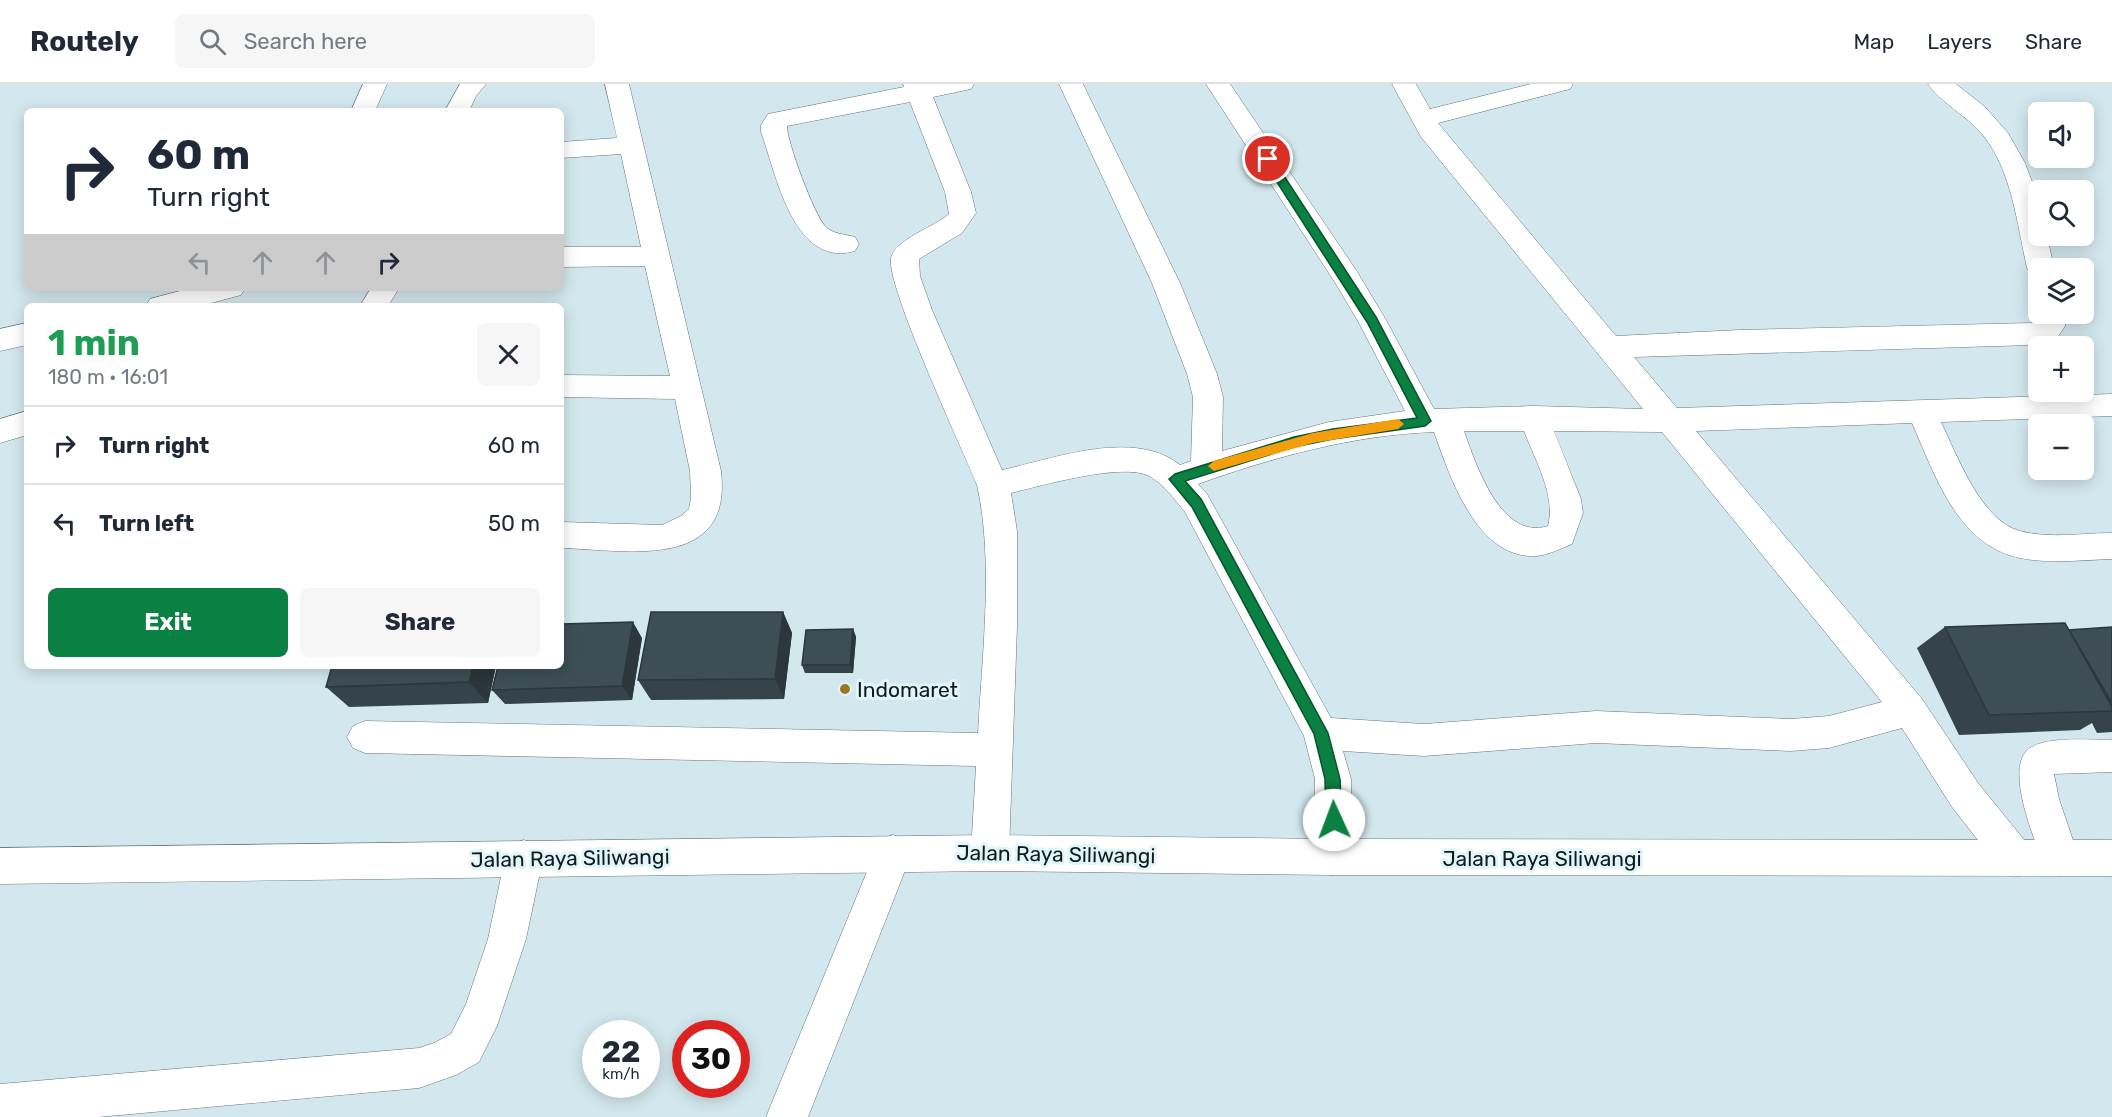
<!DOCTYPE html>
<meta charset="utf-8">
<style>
body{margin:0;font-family:Rubik,sans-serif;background:#f6f6f7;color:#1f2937;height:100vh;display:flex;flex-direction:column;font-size:22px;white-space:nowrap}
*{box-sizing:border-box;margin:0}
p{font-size:20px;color:#747a83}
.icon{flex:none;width:33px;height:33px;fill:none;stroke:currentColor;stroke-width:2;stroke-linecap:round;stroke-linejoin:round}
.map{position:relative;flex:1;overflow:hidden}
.side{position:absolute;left:24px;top:219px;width:540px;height:366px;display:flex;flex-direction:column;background:#fff;border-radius:9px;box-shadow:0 3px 15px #0003}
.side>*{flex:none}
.guide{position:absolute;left:24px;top:24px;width:540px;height:183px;border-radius:9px;box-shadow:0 3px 15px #0003;background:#fff;color:#1f2937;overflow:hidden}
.fabs{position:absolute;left:2028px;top:18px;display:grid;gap:12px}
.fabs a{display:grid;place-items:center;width:66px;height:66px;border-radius:9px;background:#fff;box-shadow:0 3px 15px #0003;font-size:30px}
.speed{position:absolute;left:582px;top:936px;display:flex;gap:12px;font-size:30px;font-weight:700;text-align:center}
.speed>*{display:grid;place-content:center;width:78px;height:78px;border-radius:50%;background:#fff;box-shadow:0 3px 15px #0003;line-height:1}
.speed small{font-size:15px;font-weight:400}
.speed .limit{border:9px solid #d22;background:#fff;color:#111}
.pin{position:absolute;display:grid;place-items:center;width:51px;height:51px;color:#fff;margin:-26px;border:3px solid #fff;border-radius:50%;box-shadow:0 2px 6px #0007}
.me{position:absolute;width:66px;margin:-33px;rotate:358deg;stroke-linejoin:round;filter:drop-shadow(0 0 4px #0008)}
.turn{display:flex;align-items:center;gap:21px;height:126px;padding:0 24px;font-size:27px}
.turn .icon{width:78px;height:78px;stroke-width:2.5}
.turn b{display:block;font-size:42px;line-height:51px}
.lanes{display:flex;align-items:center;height:57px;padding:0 24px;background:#0003;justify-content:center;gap:30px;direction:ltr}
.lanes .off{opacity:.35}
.round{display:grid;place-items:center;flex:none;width:63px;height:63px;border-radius:9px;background:#f6f6f7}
.overview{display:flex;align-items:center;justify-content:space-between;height:102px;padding:0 24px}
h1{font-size:36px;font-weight:700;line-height:45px;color:#1e9e55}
.action{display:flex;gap:12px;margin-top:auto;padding:12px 24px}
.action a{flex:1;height:69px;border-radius:9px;background:#0b8043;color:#fff;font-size:24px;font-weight:700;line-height:69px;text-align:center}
.action a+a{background:#f6f6f7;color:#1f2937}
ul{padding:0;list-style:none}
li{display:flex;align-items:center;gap:18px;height:78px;padding:0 24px;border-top:2px solid #e0e1e3}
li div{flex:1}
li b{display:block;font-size:22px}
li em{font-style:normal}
header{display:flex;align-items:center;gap:36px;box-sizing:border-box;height:84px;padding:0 30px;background:#fff;border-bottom:2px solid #e0e1e3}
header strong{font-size:28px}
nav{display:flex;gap:33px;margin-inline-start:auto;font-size:21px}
.search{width:420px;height:54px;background:#f6f6f7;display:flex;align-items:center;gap:15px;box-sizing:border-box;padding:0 21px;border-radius:9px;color:#747a83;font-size:22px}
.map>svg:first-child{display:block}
</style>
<header>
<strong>Routely</strong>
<div class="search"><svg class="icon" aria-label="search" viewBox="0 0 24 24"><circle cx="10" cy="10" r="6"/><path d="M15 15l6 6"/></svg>Search here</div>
<nav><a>Map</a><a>Layers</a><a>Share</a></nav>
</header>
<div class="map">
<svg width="2112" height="1033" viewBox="0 0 2112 1033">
<rect width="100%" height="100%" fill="#d3e8ee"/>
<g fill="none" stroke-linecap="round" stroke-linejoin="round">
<g stroke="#62757a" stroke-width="1">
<path id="street" d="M 363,0 L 387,0 L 375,27 L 351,27 Z
M 460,0 L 486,0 L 476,12 L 469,27 L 445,27 Z
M 605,0 L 629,0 L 721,387 C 733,488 627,466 561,464 L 561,438 L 662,441 L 681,432 L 689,425 L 691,414 L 690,387 L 675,315 L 561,313 L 561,291 L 670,292 L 645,182 L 561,183 L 561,163 L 641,163 L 621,70 L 561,74 L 561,58 L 617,54 Z
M 903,0 L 974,0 L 971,5 L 933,13 L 971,108 L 976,129 L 962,149 L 919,175 L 920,192 L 932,226 L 1002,386 C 1053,375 1134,344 1180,381 L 1191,377 L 1193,313 L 1187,290 L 1152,199 L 1059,0 L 1083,0 L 1180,199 L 1217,290 L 1223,313 L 1222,367 L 1329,338 L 1405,327 L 1359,239 L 1336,200 L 1206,0 L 1230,0 L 1356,186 L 1386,236 L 1434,325 L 1534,322 L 1643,325 L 1421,53 L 1392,0 L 1416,0 L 1430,25 L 1531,0 L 1573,0 L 1570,5 L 1438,39 L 1616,252 L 1740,246 L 2031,239 L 2037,238 L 2038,227 L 2038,230 L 2065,230 L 2065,242 L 2057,254 L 2031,261 L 1634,273 L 1677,324 L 2112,310 L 2112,332 L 1941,338 C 1957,371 1981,437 2020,447 C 2049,455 2083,449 2112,449 L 2112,475 C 2082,476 2049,480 2020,474 C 1957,461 1935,391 1912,339 L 1696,347 L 1922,615 L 1978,699 L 2029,762 L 2035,775 L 2029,788 L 2016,793 L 2003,788 L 1952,723 L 1902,644 L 1829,664 L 1791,667 L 1596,659 L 1424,672 L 1343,667 L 1351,695 L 1351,773 L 1345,786 L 1332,791 L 1319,786 L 1313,773 L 1315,695 L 1304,652 L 1185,428 C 1174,415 1164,400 1149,392 C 1123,378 1040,402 1011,409 L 1017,447 L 1017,542 L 1009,769 L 1003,782 L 990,787 L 977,782 L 971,769 L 976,682 L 365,669 L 353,664 L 347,653 L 353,642 L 365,637 L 978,649 C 982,572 994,476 977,401 C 962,364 886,202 891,174 C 895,155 935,143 949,130 L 945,108 L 910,18 L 787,42 C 787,58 814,130 825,142 C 832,150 844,150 855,153 L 859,160 L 855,167 C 793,185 776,89 761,48 L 761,41 L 768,30 L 904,3 ZM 1464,347 L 1524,347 C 1535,376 1556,411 1548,442 C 1501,457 1476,381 1464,347 ZM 1554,347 L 1662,348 L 1882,618 L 1829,632 L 1791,635 L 1596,627 L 1424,640 L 1331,634 L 1207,410 L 1198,400 C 1274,373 1353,351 1434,348 C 1450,393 1477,476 1537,472 C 1548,471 1562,464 1572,460 L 1583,429 L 1581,415 Z
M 1928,0 L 1956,0 L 1985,23 L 2008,49 L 2025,79 L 2036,108 L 2038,118 L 2038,152 L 2047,152 L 2054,184 L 2038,184 L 2038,193 L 2031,191 L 2027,184 C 2017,140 2012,86 1982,50 C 1967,32 1939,17 1928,0 Z
M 191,204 L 245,204 L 241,211 L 200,222 L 146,222 L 150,215 Z
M 371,204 L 399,204 L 388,222 L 360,222 Z
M 27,239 L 27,261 L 0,267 L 0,245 Z
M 27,327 L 27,351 L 0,359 L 0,335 Z
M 2112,656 L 2112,688 L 2054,690 L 2059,715 L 2079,774 L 2073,787 L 2060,792 L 2047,787 C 2037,763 2002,682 2030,664 C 2048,652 2090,656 2112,656 Z
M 893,751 L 906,756 L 912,769 L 808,1033 L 766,1033 L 880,756 Z
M 524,756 L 537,761 L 543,774 L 526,855 L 497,942 L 479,978 L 456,991 L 419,1004 L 98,1033 L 0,1033 L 0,1000 L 419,964 L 434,959 L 451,950 L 466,920 L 488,855 L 505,774 L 511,761 Z"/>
</g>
<g stroke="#62757a" stroke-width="1">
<path id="highway" d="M 990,751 L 1332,755 L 2112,756 L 2112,792 L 1332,791 L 990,787 L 0,800 L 0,764 Z"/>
</g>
<use href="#street" fill="#fff" fill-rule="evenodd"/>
<use href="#highway" fill="#fff" fill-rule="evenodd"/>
</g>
<path fill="#344448" d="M 783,528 L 792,549 L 784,615 L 651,616 L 638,596 Z
M 1945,543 L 2069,547 L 2112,543 L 2112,648 L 2097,649 L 2092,639 L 2080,646 L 1959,651 L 1917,564 Z
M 853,545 L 856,553 L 853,589 L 805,589 L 802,581 Z
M 642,554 L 632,616 L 505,620 L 492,606 Z
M 496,582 L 488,619 L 349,623 L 326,603 Z"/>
<path fill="#2b373b" d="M 783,528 L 792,549 L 784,615 L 775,595 Z
M 633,538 L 642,554 L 632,616 L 622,602 Z
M 853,545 L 856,553 L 853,589 L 850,581 Z
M 473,582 L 496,582 L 488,619 L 469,598 Z"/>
<path fill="#3d4f54" stroke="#2b373b" stroke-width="1.5" d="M 651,528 L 783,528 L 775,595 L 638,596 Z
M 633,538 L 622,602 L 492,606 L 498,582 L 561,582 L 561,540 Z
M 2065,539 L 2112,623 L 2112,627 L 1989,631 L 1945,543 Z
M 2112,543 L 2112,619 L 2069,546 Z
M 853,545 L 850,581 L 802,581 L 806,546 Z
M 332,582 L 473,582 L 469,598 L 326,603 Z"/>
<path fill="#0b8043" stroke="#07532c" stroke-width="1.5" d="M 1268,71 L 1271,72 L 1376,233 L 1431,337 L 1425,342 L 1333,355 L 1294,363 L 1185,397 L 1201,415 L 1328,649 L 1340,695 L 1342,736 L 1339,741 L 1334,743 L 1329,741 L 1326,736 L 1325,695 L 1314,650 L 1192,423 L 1169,395 L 1175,390 L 1294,353 L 1333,345 L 1417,334 L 1367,238 L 1262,75 Z"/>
<path fill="#f59e0b" d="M 1398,335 L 1404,340 L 1398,345 L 1313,359 L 1214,387 L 1208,382 L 1214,377 L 1313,349 Z"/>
<circle fill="#9f7524" stroke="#e0f6fb" stroke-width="2" cx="845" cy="605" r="6"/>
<g text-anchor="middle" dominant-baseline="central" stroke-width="6" stroke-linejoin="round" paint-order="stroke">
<g font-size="21" fill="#121a1c" stroke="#e0f6fb" text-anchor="start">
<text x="857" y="605">Indomaret</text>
</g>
<g font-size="21" fill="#121a1c" stroke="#e0f6fb">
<text transform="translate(1056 770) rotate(1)">Jalan Raya Siliwangi</text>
<text transform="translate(570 774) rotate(-1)">Jalan Raya Siliwangi</text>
<text x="1542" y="774">Jalan Raya Siliwangi</text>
</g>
</g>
</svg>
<div class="fabs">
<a><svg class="icon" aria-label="sound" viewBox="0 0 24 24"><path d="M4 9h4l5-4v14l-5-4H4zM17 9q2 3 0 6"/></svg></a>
<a><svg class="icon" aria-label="search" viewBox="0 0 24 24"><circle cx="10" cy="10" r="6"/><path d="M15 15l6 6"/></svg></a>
<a><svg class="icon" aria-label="layers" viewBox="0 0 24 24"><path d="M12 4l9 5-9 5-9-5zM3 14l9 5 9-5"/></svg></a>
<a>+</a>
<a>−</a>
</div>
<div class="speed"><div>22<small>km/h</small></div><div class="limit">30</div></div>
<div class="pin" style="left:1268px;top:75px;background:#d93025"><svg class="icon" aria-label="arrive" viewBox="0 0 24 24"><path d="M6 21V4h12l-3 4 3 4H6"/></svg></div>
<svg class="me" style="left:1334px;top:736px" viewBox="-20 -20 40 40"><circle r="19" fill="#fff"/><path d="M0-13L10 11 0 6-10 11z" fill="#0b8043"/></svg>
<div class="guide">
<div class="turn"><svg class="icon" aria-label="right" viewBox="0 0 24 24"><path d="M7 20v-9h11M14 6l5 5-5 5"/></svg><div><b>60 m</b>Turn right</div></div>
<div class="lanes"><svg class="icon off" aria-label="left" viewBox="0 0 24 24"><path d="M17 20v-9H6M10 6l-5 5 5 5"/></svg><svg class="icon off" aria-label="ahead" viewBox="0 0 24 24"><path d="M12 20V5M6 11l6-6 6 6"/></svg><svg class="icon off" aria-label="ahead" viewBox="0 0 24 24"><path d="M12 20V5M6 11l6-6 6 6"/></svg><svg class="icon" aria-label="right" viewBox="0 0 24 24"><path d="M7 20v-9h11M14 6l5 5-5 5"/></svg></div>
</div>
<section class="side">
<div class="overview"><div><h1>1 min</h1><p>180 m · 16:01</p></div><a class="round"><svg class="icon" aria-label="close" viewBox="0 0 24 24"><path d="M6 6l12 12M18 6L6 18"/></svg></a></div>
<ul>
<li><svg class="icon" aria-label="right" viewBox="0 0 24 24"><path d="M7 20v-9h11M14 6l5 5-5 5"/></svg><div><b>Turn right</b></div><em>60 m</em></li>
<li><svg class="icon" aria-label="left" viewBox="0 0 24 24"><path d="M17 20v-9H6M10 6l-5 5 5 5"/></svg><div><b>Turn left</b></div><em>50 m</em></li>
</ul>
<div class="action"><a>Exit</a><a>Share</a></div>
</section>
</div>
